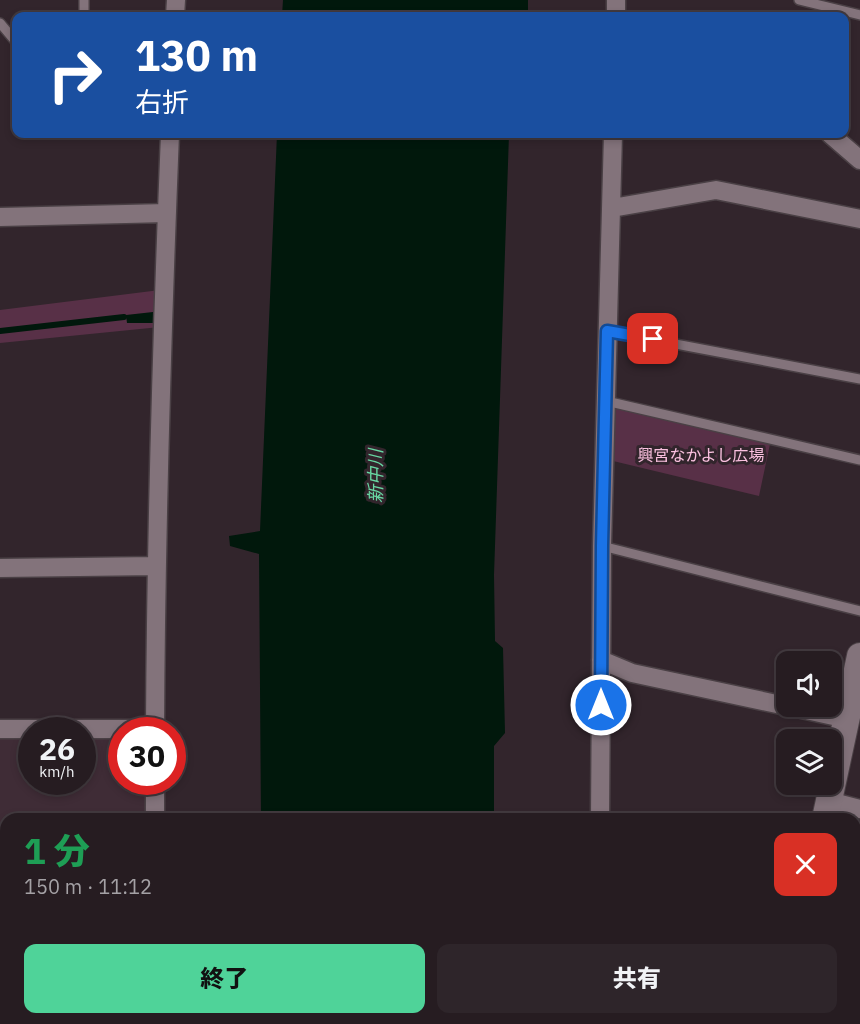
<!DOCTYPE html>
<html lang="ja">
<meta charset="utf-8">
<style>
body{margin:0;font-family:"IBM Plex Sans","Noto Sans JP",sans-serif;background:#2e252a;color:#f1f3f6;height:100vh;display:flex;flex-direction:column;font-size:22px;white-space:nowrap}
*{box-sizing:border-box;margin:0}
p{font-size:20px;color:#a4a1a5}
.icon{flex:none;width:33px;height:33px;fill:none;stroke:currentColor;stroke-width:2;stroke-linecap:round;stroke-linejoin:round}
.map{position:relative;flex:1;overflow:hidden}
.panel{position:absolute;left:0px;top:813px;width:861px;height:212px;display:flex;flex-direction:column;background:#261c21;border-radius:18px 18px 0 0;box-shadow:0 3px 9px #0003,0 0 0 2px #423a3f}
.panel>*{flex:none}
.hud{position:absolute;left:12px;top:12px;width:837px;height:126px;border-radius:12px;box-shadow:0 3px 9px #0003,0 0 0 2px #423a3f;background:#1a4fa0;color:#fff;overflow:hidden}
.tools{position:absolute;left:776px;top:651px;display:grid;gap:12px}
.tools a{display:grid;place-items:center;width:66px;height:66px;border-radius:12px;background:#261c21;box-shadow:0 3px 9px #0003,0 0 0 2px #423a3f;font-size:30px}
.speed{position:absolute;left:18px;top:717px;display:flex;gap:12px;font-size:30px;font-weight:700;text-align:center}
.speed>*{display:grid;place-content:center;width:78px;height:78px;border-radius:50%;background:#261c21;box-shadow:0 3px 9px #0003,0 0 0 2px #423a3f;line-height:1}
.speed small{font-size:15px;font-weight:400}
.speed .limit{border:9px solid #d22;background:#fff;color:#111}
.pin{position:absolute;display:grid;place-items:center;width:51px;height:51px;color:#fff;margin:-26px;border-radius:12px;box-shadow:0 3px 9px #0006}
.me{position:absolute;width:66px;margin:-33px;rotate:0deg;stroke-linejoin:round;filter:drop-shadow(0 0 4px #0008)}
.turn{display:flex;align-items:center;gap:21px;height:126px;padding:0 24px;font-size:27px}
.turn .icon{width:78px;height:78px;stroke-width:2.5}
.turn b{display:block;font-size:42px;line-height:51px}
.round{display:grid;place-items:center;flex:none;width:63px;height:63px;border-radius:12px;background:#2e252a}
.overview{display:flex;align-items:center;justify-content:space-between;height:102px;padding:0 24px}
h1{font-size:36px;font-weight:800;line-height:45px;color:#1e9e55}
.action{display:flex;gap:12px;margin-top:auto;padding:12px 24px}
.action a{flex:1;height:69px;border-radius:12px;background:#4fd399;color:#111;font-size:24px;font-weight:800;line-height:69px;text-align:center}
.action a+a{background:#2e252a;color:#f1f3f6}
.map>svg:first-child{display:block}
</style>
<div class="map">
<svg width="860" height="1024" viewBox="0 0 860 1024">
<rect width="100%" height="100%" fill="#32252c"/>
<path fill="#3f2c36" d="M 0,734 L 31,734 L 32,782 L 82,782 L 83,734 L 121,734 L 122,782 L 150,782 L 150,819 L 6,819 L 6,1018 L 151,1018 L 151,1024 L 0,1024 Z"/>
<path fill="#583047" d="M 160,290 L 160,327 L 0,343 L 0,310 Z
M 611,406 L 770,444 L 759,496 L 609,460 Z"/>
<path fill="#01180c" d="M 283,0 L 528,0 L 528,16 L 282,16 Z
M 277,134 L 509,134 L 494,575 L 495,641 L 503,648 L 505,733 L 494,746 L 494,819 L 261,819 L 259,554 L 230,546 L 229,536 L 260,531 Z
M 153,312 L 158,314 L 156,323 L 127,323 L 126,315 Z
M 495,1019 L 495,1024 L 262,1024 L 262,1018 Z"/>
<g fill="none" stroke-linecap="round" stroke-linejoin="round">
<path stroke="#01180c" stroke-width="6" d="M 0,331 L 124,317"/>
</g>
<path fill="#6c2f53" d="M 6,853 L 6,1018 L 14,1018 L 14,1024 L 0,1024 L 0,854 Z"/>
<g fill="none" stroke-linecap="round" stroke-linejoin="round">
<g stroke="#4a4045" stroke-width="12">
<path id="lane" d="M 799,0 L 860,15
M 84,16 L 84,0
M 0,23 L 16,42
M 607,331 L 860,379
M 606,401 L 860,460
M 602,546 L 860,611
M 855,1010 L 860,1012"/>
</g>
<g stroke="#4a4045" stroke-width="21">
<path id="street" d="M 175,16 L 176,0
M 616,16 L 616,0
M 830,134 L 860,160
M 612,208 L 716,190 L 860,219
M 0,217 L 167,213
M 0,568 L 156,566
M 601,660 L 632,673 L 786,706
M 788,706 L 847,719
M 0,729 L 155,729 L 155,730
M 155,729 C 156,530 162,332 170,134
M 155,782 L 155,819
M 829,801 L 860,809
M 600,819 L 602,546 L 613,134
M 157,1018 L 157,1024
M 602,1024 L 602,1018"/>
</g>
<g stroke="#4a4045" stroke-width="28">
<path id="secondary" d="M 825,819 L 860,656
M 767,1024 L 768,1018"/>
</g>
<use href="#lane" stroke="#83737b" stroke-width="9"/>
<use href="#street" stroke="#83737b" stroke-width="18"/>
<use href="#secondary" stroke="#83737b" stroke-width="26"/>
</g>
<g fill="none" stroke-linecap="round" stroke-linejoin="round">
<g stroke="#114b97" stroke-width="15">
<path id="route" d="M 601,705 L 602,546 L 607,331 L 653,339"/>
</g>
<use href="#route" stroke="#1a73e8" stroke-width="10"/>
</g>
<g text-anchor="middle" dominant-baseline="central" stroke-width="6" stroke-linejoin="round" paint-order="stroke">
<g font-size="16" fill="#fac0df" stroke="#32252c">
<text x="701" y="455">興宮なかよし広場</text>
</g>
<g font-size="18" font-style="italic" fill="#68d7a3" stroke="#32252c">
<text transform="translate(375 476) rotate(-90)">新中川</text>
</g>
</g>
</svg>
<div class="tools">
<a><svg class="icon" aria-label="sound" viewBox="0 0 24 24"><path d="M4 9h4l5-4v14l-5-4H4zM17 9q2 3 0 6"/></svg></a>
<a><svg class="icon" aria-label="layers" viewBox="0 0 24 24"><path d="M12 4l9 5-9 5-9-5zM3 14l9 5 9-5"/></svg></a>
</div>
<div class="speed"><div>26<small>km/h</small></div><div class="limit">30</div></div>
<div class="pin" style="left:653px;top:339px;background:#d93025"><svg class="icon" aria-label="arrive" viewBox="0 0 24 24"><path d="M6 21V4h12l-3 4 3 4H6"/></svg></div>
<svg class="me" style="left:601px;top:705px" viewBox="-20 -20 40 40"><circle r="17" fill="#1a73e8" stroke="#fff" stroke-width="3"/><path d="M0-11L8 9 0 5-8 9z" fill="#fff"/></svg>
<div class="hud">
<div class="turn"><svg class="icon" aria-label="right" viewBox="0 0 24 24"><path d="M7 20v-9h11M14 6l5 5-5 5"/></svg><div><b>130 m</b>右折</div></div>
</div>
<section class="panel">
<div class="overview"><div><h1>1 分</h1><p>150 m · 11:12</p></div><a class="round" style="background:#d93025;color:#fff"><svg class="icon" aria-label="close" viewBox="0 0 24 24"><path d="M6 6l12 12M18 6L6 18"/></svg></a></div>
<div class="action"><a>終了</a><a>共有</a></div>
</section>
</div>
